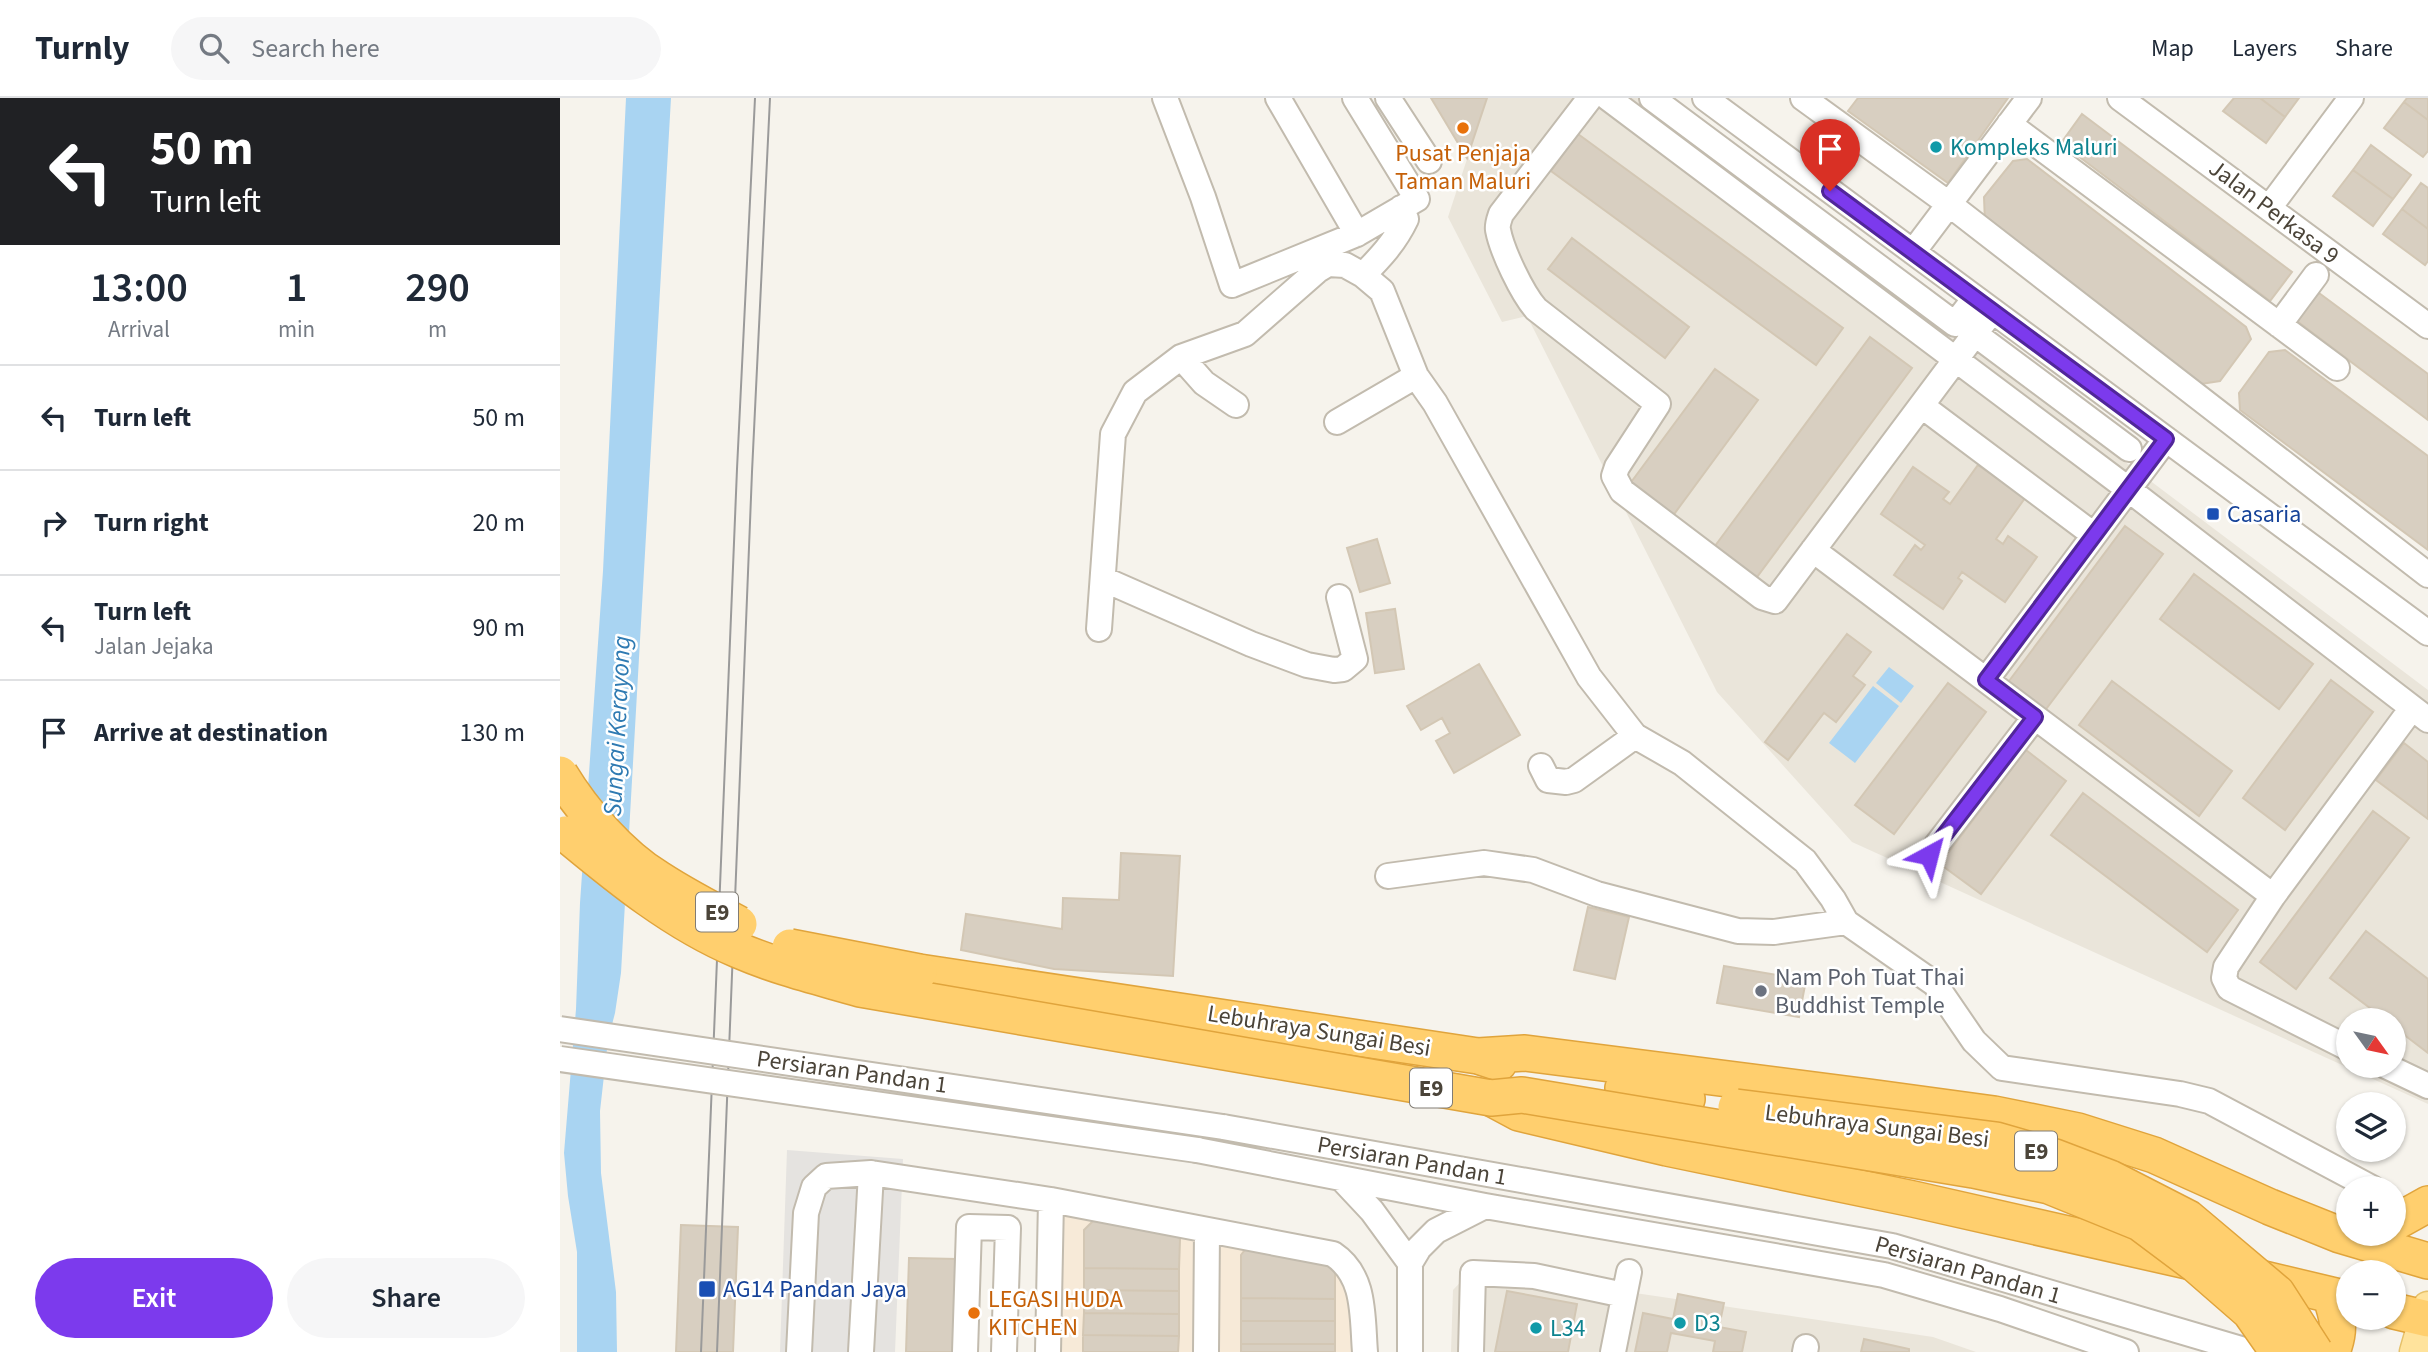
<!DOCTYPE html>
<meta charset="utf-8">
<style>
body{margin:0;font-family:"Source Sans 3",sans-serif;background:#f6f6f7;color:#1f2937;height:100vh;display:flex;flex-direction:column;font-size:26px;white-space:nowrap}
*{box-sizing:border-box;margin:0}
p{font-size:23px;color:#747a83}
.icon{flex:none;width:38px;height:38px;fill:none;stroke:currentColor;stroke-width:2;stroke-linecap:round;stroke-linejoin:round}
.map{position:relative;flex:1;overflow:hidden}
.panel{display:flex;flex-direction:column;background:#fff;width:560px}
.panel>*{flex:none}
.guide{background:#202124;color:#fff;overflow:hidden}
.needle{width:46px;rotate:123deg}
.controls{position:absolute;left:1776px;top:910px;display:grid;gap:14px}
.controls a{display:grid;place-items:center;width:70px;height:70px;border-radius:50%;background:#fff;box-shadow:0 2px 5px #0004;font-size:35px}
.pin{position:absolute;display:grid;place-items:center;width:60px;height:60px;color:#fff;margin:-72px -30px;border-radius:50% 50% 50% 0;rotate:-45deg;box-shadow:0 0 7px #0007}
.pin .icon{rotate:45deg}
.me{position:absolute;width:77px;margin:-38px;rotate:38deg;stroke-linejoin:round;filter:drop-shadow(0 0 5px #0008)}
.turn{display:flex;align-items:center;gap:24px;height:147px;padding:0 35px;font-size:32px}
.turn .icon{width:91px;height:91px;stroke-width:2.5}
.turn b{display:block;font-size:49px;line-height:60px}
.eta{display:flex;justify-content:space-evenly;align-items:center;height:119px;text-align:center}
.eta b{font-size:42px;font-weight:600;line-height:49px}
.cta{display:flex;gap:14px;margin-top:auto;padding:14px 35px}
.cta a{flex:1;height:80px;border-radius:42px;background:#7c3aed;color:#fff;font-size:28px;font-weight:600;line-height:80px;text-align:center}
.cta a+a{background:#f6f6f7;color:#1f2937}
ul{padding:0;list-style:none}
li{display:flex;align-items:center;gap:21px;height:105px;padding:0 35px;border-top:2px solid #e0e1e3}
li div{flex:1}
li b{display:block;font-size:26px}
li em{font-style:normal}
header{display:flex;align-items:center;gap:42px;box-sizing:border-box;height:98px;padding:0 35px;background:#fff;border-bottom:2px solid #e0e1e3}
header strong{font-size:33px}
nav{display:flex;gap:38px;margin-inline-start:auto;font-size:24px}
.search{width:490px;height:63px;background:#f6f6f7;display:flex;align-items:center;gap:18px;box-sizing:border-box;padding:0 24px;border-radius:38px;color:#747a83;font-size:26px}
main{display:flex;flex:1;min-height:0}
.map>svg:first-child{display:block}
</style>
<header>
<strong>Turnly</strong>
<div class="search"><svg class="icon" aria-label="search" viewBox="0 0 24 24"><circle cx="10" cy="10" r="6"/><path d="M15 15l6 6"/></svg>Search here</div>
<nav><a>Map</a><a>Layers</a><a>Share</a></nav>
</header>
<main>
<section class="panel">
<div class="guide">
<div class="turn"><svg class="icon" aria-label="left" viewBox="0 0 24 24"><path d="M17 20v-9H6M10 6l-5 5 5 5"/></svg><div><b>50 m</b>Turn left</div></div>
</div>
<div class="eta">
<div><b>13:00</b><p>Arrival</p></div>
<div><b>1</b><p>min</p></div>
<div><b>290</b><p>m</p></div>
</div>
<ul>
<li><svg class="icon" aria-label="left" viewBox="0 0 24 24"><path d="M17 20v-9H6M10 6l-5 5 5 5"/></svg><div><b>Turn left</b></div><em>50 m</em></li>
<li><svg class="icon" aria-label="right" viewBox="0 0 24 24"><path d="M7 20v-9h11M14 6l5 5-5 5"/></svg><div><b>Turn right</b></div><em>20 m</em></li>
<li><svg class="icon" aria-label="left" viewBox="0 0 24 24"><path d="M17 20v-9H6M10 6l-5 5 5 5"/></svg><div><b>Turn left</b><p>Jalan Jejaka</p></div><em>90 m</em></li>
<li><svg class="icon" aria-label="arrive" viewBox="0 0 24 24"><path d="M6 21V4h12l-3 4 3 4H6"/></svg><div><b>Arrive at destination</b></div><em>130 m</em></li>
</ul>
<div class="cta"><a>Exit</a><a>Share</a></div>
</section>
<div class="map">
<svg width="1868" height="1254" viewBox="0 0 1868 1254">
<rect width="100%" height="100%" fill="#f6f3ec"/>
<path fill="#eae5da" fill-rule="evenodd" d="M 927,0 L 1082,0 L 1868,592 L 1868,1006 L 1292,744 L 1157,594 L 967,218 L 942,224 L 888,119 ZM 1788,922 L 1834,922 L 1834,968 L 1788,968 Z
M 913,1171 L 1373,1239 L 1416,1254 L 891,1254 L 893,1192 Z"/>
<path fill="#f7ead8" d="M 500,1112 L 772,1163 L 788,1184 L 797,1254 L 495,1254 Z"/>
<path fill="#e5e3e0" d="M 227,1052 L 343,1061 L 335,1254 L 220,1254 Z"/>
<path fill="#a9d4f2" d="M 66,0 L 111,0 L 61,875 L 55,915 L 48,942 L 40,1013 L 41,1075 L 56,1194 L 57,1254 L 17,1254 L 17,1154 L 8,1098 L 4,1055 L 16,911 L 20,805 L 43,473 Z
M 1329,569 L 1354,588 L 1341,605 L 1316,585 Z
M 1313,588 L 1339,608 L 1295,665 L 1269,645 Z"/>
<path fill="#d8cfc1" stroke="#d3c7b4" stroke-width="2" d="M 871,0 L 927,0 L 907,60 Z
M 1298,0 L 1448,0 L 1388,85 L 1288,13 Z
M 1674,0 L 1700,0 L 1725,19 L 1706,45 L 1663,13 Z
M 1700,0 L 1739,0 L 1725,19 Z
M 1847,0 L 1868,0 L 1868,22 L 1844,4 Z
M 1844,4 L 1868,22 L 1868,53 L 1863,59 L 1824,30 Z
M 1522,16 L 1732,174 L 1710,203 L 1501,45 Z
M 1018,36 L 1283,230 L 1256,267 L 991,73 Z
M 1811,47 L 1851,77 L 1833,101 L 1793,72 Z
M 1467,61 L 1686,229 L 1691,241 L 1660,283 L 1641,286 L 1425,125 L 1424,99 L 1453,63 Z
M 1793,72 L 1833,101 L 1813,128 L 1773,98 Z
M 1861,85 L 1868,90 L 1868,131 L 1842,111 Z
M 1842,111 L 1868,131 L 1868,163 L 1865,167 L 1823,136 Z
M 1012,140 L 1129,229 L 1105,260 L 988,171 Z
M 1759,195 L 1868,276 L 1868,322 L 1737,223 Z
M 1310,239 L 1352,270 L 1194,483 L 1152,452 Z
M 1725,252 L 1868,358 L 1868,452 L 1680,312 L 1679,295 L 1709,254 Z
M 1155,271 L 1198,302 L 1112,419 L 1069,387 Z
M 1418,367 L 1465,400 L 1436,441 L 1443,446 L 1448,438 L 1477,459 L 1445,504 L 1402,474 L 1398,480 L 1402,483 L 1383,511 L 1334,477 L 1355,447 L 1361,452 L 1365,447 L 1321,416 L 1353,369 L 1389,394 L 1383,401 L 1390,406 Z
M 1565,428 L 1603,456 L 1483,615 L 1446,587 Z
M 817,441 L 830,485 L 800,494 L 787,450 Z
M 1634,476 L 1753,566 L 1719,611 L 1600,521 Z
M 835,511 L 844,571 L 815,575 L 806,515 Z
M 1287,536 L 1311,554 L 1293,578 L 1305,587 L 1276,624 L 1264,615 L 1228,662 L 1205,644 Z
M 919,566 L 960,637 L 894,675 L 876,643 L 890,635 L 882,620 L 861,632 L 847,608 Z
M 1771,582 L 1813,614 L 1725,732 L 1683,700 Z
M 1552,583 L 1672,673 L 1639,718 L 1519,627 Z
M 1388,585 L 1426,614 L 1334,736 L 1295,707 Z
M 1844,645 L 1868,664 L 1868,721 L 1816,682 Z
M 1466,652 L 1506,683 L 1421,796 L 1380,766 Z
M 1523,695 L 1678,812 L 1647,854 L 1491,737 Z
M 1813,713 L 1849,740 L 1736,891 L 1700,864 Z
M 561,755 L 620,758 L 613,878 L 494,871 L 401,852 L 406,816 L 502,831 L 503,800 L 559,802 Z
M 1028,809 L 1069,819 L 1055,881 L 1014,872 Z
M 1806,833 L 1868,881 L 1868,955 L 1834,929 L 1834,922 L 1826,922 L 1770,880 Z
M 1164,868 L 1246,882 L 1239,919 L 1157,905 Z
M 539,1117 L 607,1131 L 620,1141 L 619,1171 L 524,1170 L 524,1132 Z
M 121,1127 L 178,1129 L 173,1254 L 116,1254 Z
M 690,1145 L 760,1158 L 775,1170 L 775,1201 L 681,1200 L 681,1157 Z
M 349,1160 L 397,1161 L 395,1254 L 346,1254 Z
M 524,1170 L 619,1171 L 619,1193 L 524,1192 Z
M 524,1192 L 619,1193 L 619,1216 L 524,1215 Z
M 947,1193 L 1017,1206 L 1008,1254 L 935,1254 Z
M 1118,1196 L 1164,1205 L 1159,1229 L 1186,1234 L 1182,1254 L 1153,1254 L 1155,1243 L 1111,1235 L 1107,1254 L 1075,1254 L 1083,1215 L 1113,1221 Z
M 681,1200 L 775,1201 L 775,1223 L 681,1223 Z
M 524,1215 L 619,1216 L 619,1238 L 523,1237 Z
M 681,1223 L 775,1223 L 775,1246 L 681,1246 Z
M 523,1237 L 619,1238 L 618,1254 L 523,1254 Z
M 1304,1241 L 1349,1251 L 1349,1254 L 1301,1254 Z
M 681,1246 L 775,1246 L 775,1254 L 681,1254 Z"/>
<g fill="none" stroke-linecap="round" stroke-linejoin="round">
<g stroke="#c2bbae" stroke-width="28">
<path id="minor" d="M 605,0 L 643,99 L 672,187 L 797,136 L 857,101 L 795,0
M 718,0 L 797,136
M 828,0 L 869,63
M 1030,0 L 941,116 C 939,122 937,127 938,132 C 942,153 962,195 976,211 L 1098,306 L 1057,369 L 1054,378 L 1062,393 L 1202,499 L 1215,503 L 1432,213
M 1048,0 L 1568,391 L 1868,622
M 1092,0 L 1395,226 L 1415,200
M 1145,0 L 1868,535
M 1243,0 L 1389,106 L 1868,477
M 1560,0 L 1868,228
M 1449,26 L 1777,270
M 1709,110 L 1791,0
M 1353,154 L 1469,0
M 803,177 C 821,159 835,144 846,121 L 841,110
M 1719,227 L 1756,177
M 1415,236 L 1569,351
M 621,259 L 644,285 L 676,307
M 1362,308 L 1534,437
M 777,324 L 856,278 L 875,305 L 1029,579 L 1075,638 L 1122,665 L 1245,763 L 1273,801 L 1286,824 L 1375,886 L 1414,943 L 1442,970 L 1620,996 L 1649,1003 L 1812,1090
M 1253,452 L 1713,798
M 543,481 L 691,546 L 747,567 L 774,572 L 783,571 L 795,561 L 779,499
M 539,531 L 553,336 L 575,294 L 621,259 L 685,236 L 758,172 L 768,166 L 785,167 L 803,177 L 822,193 L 856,278
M 1426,582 L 1606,341
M 981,668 L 988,682 L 1006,684 L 1014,682 L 1075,638
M 1369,757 L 1475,619
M 828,778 L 924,765 L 973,772 L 1037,796 L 1178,833 L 1214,834 L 1286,824
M 1788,950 L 1669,890 L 1664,880 L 1666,869 L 1713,798 L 1852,610
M 1826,968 L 1868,988
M 663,1029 L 1332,1148 L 1691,1254
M 637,1052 L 925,1108 L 1324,1177 L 1440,1211 L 1566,1254
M 782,1081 L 812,1113 L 850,1165
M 239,1254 L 246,1115 L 254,1089 L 266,1078 L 311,1075 L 491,1102 L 773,1156 C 806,1178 802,1218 805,1254
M 301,1254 L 311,1075
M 405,1254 L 409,1129 L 448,1130 L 444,1254
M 488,1254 L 491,1102
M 646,1254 L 647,1133
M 850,1254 L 850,1165 L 859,1150 L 876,1133 L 925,1108
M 911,1254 L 913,1175 L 974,1178 L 1064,1197
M 1053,1254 L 1069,1174
M 1245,1254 L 1246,1249"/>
</g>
<g stroke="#e6c16a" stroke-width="33">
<path id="major" d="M 1855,1254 L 1868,1209"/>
</g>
<g stroke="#e0a43c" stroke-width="38">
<path id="highway" d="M 359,874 L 918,958 L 939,965
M 918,958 L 965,955 L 1309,999 L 1434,1016 L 1518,1033 L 1594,1057 L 1710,1109 L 1780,1137 L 1868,1163
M 1063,990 L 1127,1001
M 931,1000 L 959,1015 L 1107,1050 L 1353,1101 L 1636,1165
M 1834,1125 L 1868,1106
M 1687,1177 L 1788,1201
M 1770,1197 C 1778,1220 1781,1231 1772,1254
M 1834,1213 L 1868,1221"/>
</g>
<use href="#minor" stroke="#fff" stroke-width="24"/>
<use href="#major" stroke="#ffe39c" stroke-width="30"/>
<use href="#highway" stroke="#ffcf6e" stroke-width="35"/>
<path stroke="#9a9a9a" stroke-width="2" d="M 141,1254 L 177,371 L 195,0
M 157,1254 L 192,374 L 210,0"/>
<g stroke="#c2bbae" stroke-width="28" stroke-linecap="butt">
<path id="minor-bridge" d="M 0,931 L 663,1029
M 0,961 L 637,1052"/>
</g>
<g stroke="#e0a43c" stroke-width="38" stroke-linecap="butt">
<path id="highway-bridge" d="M 0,676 C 23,714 60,757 99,781 C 125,798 152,812 179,826
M 6,736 C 59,780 114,825 178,852 C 217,869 259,879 300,891 L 931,1000 L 962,997 L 1413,1072 L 1489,1088 L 1580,1125 L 1636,1167 L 1690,1214 L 1718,1254
M 230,849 L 359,874
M 1176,1009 L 1436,1042 L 1495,1059 L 1550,1080 L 1628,1120 L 1717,1195 L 1755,1254"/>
</g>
<use href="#minor-bridge" stroke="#fff" stroke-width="24"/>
<use href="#highway-bridge" stroke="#ffcf6e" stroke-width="35"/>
</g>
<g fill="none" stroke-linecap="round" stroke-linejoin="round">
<g stroke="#51269a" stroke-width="18">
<path id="route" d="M 1270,93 L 1606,341 L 1426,582 L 1475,619 L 1369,757"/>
</g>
<use href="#route" stroke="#7c3aed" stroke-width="12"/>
</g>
<g fill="#e8710a" stroke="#fff" stroke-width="2.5">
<circle cx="903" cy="30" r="7"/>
<circle cx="414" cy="1215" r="7"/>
</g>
<g fill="#0f9aa8" stroke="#fff" stroke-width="2.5">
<circle cx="1376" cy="49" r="7"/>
<circle cx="1120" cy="1225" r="7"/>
<circle cx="976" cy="1230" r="7"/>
</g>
<g fill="#1a4fb4" stroke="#fff" stroke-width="2.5">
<rect x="1646" y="409" width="14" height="14" rx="3.5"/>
<rect x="138" y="1182" width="18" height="18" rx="3.5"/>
</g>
<circle fill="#6b7280" stroke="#fff" stroke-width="2.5" cx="1201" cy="893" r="7"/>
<g text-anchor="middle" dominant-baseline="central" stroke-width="5" stroke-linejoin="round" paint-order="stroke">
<g fill="#fff" stroke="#817c74" stroke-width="2">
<rect x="136" y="794.5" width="42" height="39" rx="5"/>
<rect x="850" y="970.5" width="42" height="39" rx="5"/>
<rect x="1455" y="1033.5" width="42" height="39" rx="5"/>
</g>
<g font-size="23" font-weight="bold" fill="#4b4439">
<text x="157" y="814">E9</text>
<text x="871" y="990">E9</text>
<text x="1476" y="1053">E9</text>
</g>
<g font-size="24" fill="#0d838f" stroke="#fff" text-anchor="start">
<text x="1390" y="49">Kompleks Maluri</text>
<text x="1134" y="1225">D3</text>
<text x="990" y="1230">L34</text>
</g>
<g font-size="24" fill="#c56008" stroke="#fff">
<text x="903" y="55">Pusat Penjaja<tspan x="903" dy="28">Taman Maluri</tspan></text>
<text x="428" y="1201" text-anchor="start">LEGASI HUDA<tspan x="428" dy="28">KITCHEN</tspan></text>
</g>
<g font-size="24" fill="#4b4439" stroke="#fff">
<text transform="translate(1714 114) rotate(37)">Jalan Perkasa 9</text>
<text transform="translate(759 933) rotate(9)">Lebuhraya Sungai Besi</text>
<text transform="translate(292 974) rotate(8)">Persiaran Pandan 1</text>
<text transform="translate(1317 1028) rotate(7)">Lebuhraya Sungai Besi</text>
<text transform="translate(852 1063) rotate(10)">Persiaran Pandan 1</text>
<text transform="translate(1408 1172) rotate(16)">Persiaran Pandan 1</text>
</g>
<g font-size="24" fill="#164399" stroke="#fff" text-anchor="start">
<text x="1667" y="416">Casaria</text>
<text x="163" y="1191">AG14 Pandan Jaya</text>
</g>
<g font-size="24" fill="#5b616d" stroke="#fff" text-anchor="start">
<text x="1215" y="879">Nam Poh Tuat Thai<tspan x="1215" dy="28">Buddhist Temple</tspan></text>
</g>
<g font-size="26" font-style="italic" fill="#2e7ab2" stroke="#fff">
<text transform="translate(57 628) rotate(-87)">Sungai Kerayong</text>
</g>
</g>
</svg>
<div class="controls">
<a><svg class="needle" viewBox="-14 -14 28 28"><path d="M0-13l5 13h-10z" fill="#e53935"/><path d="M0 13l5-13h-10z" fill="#747a83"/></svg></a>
<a><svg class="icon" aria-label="layers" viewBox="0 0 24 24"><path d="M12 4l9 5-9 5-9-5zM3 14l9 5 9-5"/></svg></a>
<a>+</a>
<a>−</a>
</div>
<div class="pin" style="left:1270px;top:93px;background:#d93025"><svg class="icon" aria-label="arrive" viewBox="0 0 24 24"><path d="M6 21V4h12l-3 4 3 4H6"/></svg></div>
<svg class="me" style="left:1369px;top:757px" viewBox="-20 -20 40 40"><path d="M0-17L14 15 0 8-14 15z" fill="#7c3aed" stroke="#fff" stroke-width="4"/></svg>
</div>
</main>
